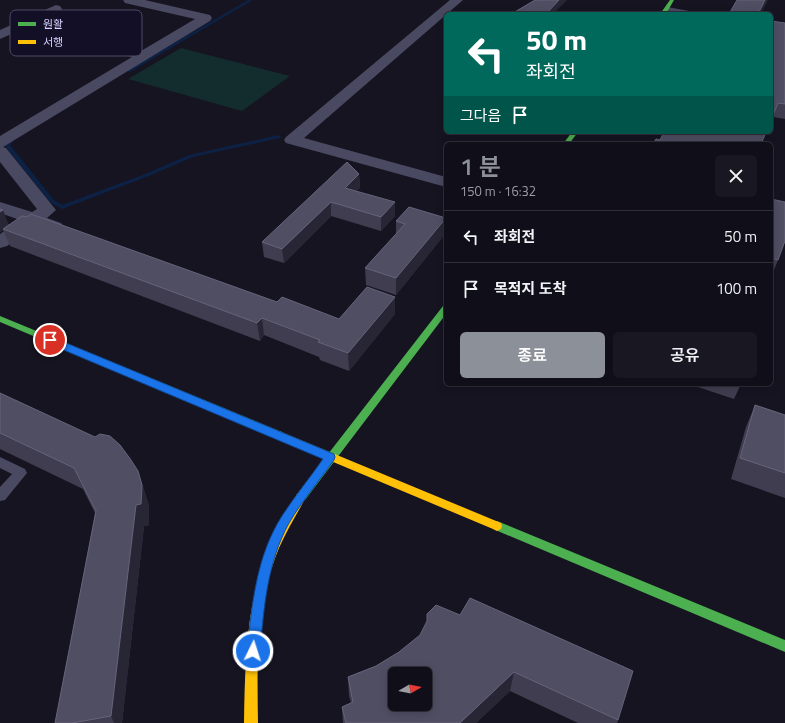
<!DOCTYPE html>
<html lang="ko">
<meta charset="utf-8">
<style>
body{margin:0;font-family:"Titillium Web","Noto Sans KR",sans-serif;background:#191822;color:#f1f3f6;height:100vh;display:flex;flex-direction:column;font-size:15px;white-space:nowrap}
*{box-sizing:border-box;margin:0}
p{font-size:13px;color:#9c9ca2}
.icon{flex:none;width:22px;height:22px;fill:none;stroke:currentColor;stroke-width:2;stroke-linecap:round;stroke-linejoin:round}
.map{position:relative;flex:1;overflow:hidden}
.side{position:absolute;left:444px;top:142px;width:329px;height:244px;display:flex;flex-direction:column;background:#100f19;border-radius:6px;box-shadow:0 2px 10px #0003,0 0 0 1px #302f38}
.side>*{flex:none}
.hud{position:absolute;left:444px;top:12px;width:329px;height:122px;border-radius:6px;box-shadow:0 2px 10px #0003,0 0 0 1px #302f38;background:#00695c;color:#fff;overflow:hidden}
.needle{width:26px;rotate:80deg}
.controls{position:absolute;left:388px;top:667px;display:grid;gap:8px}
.controls a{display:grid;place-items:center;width:44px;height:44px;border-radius:6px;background:#100f19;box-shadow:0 2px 10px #0003,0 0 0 1px #302f38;font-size:20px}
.pin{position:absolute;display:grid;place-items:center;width:34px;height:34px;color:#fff;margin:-17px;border:2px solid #fff;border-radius:50%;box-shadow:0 1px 4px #0007}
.me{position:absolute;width:44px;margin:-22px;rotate:4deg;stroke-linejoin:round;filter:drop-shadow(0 0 3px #0008)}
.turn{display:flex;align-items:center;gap:14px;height:84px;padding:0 16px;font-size:18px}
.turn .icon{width:52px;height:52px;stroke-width:2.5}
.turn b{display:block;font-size:28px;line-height:34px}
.then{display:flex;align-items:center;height:38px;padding:0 16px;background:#0003;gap:8px;font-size:15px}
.round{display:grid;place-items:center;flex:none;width:42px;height:42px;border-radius:6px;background:#191822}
.overview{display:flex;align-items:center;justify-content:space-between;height:68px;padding:0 16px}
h1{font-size:24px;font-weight:600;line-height:30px;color:#8c9099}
.primary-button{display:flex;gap:8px;margin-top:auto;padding:8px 16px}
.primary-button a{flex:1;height:46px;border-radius:6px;background:#8c9099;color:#fff;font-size:16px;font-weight:600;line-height:46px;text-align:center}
.primary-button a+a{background:#191822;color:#f1f3f6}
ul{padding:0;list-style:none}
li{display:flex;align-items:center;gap:12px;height:52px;padding:0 16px;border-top:1px solid #302f38}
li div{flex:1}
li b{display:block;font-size:15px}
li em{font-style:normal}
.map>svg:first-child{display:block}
</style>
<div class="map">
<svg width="785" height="723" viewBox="0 0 785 723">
<rect width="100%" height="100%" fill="#161421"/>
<path fill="#132c2d" d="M 181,48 L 290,76 L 242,111 L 128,79 Z"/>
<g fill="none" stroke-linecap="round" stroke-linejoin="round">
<path fill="#0d2144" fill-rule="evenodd" d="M 248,0 L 253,0 L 130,72 L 126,71 Z
M 278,135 L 281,137 L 280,138 L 193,157 L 149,176 L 62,209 L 50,202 L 4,145 L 10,138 L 14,138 L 15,139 L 10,145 L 54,200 L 62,205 L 145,174 L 189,155 Z"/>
<path fill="#4a4962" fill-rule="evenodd" d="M 667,7 L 695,12 L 698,14 L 685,14 L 665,10 L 665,8 Z
M 0,457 L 25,469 L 27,473 L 5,500 L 0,501 L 0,487 L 12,474 L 0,468 Z"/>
<path fill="#4a4962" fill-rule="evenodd" d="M 123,0 L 145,0 L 210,15 L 212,18 L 210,21 L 3,147 L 6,148 L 56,210 L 47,218 L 61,223 L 64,227 L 61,231 L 55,232 L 35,226 L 7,246 L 0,248 L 0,234 L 20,220 L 0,213 L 0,202 L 32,212 L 37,209 L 0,162 L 0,136 L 132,57 L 23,29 L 0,39 L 0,30 L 56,5 L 60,6 L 62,9 L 60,12 L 33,24 L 141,51 L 195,19 L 125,3 Z
M 450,0 L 463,0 L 304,138 L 446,177 L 446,187 L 286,143 L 284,140 L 286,137 Z"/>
<path fill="#4caf50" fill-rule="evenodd" d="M 670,0 L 674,0 L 666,14 L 660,14 Z
M 572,132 L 578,132 L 569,144 L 563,144 Z
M 446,305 L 446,314 L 305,500 L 301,501 L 297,500 L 296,497 L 297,494 L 443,306 Z
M 0,316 L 282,432 L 284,435 L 282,438 L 276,438 L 0,322 Z
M 497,521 L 785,640 L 785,652 L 493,529 L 492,526 L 493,523 Z"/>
<path fill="#ffc107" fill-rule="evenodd" d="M 279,431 L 501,523 L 502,526 L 501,529 L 497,531 L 493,529 L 276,438 L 274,435 L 276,432 Z
M 301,493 L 305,494 L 306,497 C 297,514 287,530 279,548 C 256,603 257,665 258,723 L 244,723 C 245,665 246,606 267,551 C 275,530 286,512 297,494 Z"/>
</g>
<path fill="#403d50" d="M 785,23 L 785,119 L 773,117 Z
M 359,174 L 360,188 L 356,191 L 395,216 L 381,231 L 331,216 L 284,263 L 264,257 L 262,242 Z
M 771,199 L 778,260 L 772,275 L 771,275 Z
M 0,209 L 9,225 L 277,302 L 339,319 L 395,297 L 395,314 L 349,371 L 320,360 L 319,357 L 264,335 L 260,341 L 10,246 L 3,230 L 0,232 Z
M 446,218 L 445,234 L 396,295 L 366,285 L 365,268 L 396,234 L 396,221 Z
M 689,384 L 741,384 L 734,399 Z
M 0,393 L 138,471 L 149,506 L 149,525 L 144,526 L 122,723 L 55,723 L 95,513 L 83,489 L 0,449 Z
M 755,405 L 785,415 L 785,498 L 731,479 L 746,427 Z
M 427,614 L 618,720 L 617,723 L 578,723 L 510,691 L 476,723 L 343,723 L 342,707 L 351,703 L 349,696 L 348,677 L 376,666 L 399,652 L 420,635 L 427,622 Z"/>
<path fill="#282635" d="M 559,0 L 567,0 L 553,14 L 546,14 Z
M 765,0 L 768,0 L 761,14 L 758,14 Z
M 766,132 L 767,132 L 762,144 L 761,144 Z
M 359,174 L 360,188 L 346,201 L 345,188 Z
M 331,202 L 331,216 L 284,263 L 282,249 Z
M 395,202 L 395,216 L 381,231 L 381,217 Z
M 3,210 L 9,226 L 3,229 L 3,230 L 0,232 L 0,212 Z
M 446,218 L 445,234 L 396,295 L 396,278 Z
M 395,297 L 395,314 L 349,371 L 348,353 Z
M 262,318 L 264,335 L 260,341 L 257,323 Z
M 138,471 L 149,506 L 149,525 L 144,526 L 122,723 L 114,723 L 111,716 Z
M 514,672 L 510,691 L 476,723 L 460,723 Z"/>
<path fill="#504e63" stroke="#66637b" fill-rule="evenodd" d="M 535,0 L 559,0 L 546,14 L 520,14 L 513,13 Z
M 737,0 L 765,0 L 758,14 L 729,14 Z
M 771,21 L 785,23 L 785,104 L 778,103 L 771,120 Z
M 664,132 L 766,132 L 761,144 L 653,144 L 656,139 L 660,140 Z
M 347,162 L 359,174 L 345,188 L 395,202 L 381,217 L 331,202 L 282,249 L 262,242 Z
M 771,199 L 785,202 L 785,241 L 778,260 L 771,258 Z
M 409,207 L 446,218 L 396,278 L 365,268 L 405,224 L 396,221 Z
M 0,209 L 3,210 L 0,212 Z
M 31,214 L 277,302 L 282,297 L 339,319 L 367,287 L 395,297 L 348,353 L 318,342 L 320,340 L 262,318 L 257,323 L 3,229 L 22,216 L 27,217 Z
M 0,393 L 95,437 L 100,434 L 110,436 L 120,445 L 131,460 L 138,471 L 142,485 L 141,504 L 136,505 L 111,716 L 72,723 L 55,723 L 96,511 L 74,468 L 0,433 Z
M 755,405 L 785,415 L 785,473 L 740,458 Z
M 470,598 L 633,671 L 618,720 L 514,672 L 460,723 L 346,723 L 342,707 L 353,702 L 348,677 L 376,666 L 399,652 L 420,635 L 427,621 L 427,614 L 436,605 L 460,615 ZM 395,674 L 425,674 L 425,704 L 395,704 Z"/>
<path fill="#1a73e8" stroke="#114b97" d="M 47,338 L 54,338 L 334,454 L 335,457 L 334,460 C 319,481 302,501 289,523 C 267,563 264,607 260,651 L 258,655 L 253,657 L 249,655 L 247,651 C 252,605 256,557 282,516 C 295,496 310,478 323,459 L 47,343 L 46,340 Z"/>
<rect x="10" y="10" width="132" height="46" rx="6" fill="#130f26" stroke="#4e4a67" stroke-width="1"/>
<rect x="18" y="22" width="18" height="4" fill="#4caf50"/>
<rect x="18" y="40" width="18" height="4" fill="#ffc107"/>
<g font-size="11" fill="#d9d4ff">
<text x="43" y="28">원활</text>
<text x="43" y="46">서행</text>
</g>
</svg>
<div class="controls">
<a><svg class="needle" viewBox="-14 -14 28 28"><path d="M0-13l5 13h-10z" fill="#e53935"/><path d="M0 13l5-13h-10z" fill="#9c9ca2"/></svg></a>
</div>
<div class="pin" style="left:50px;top:340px;background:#d93025"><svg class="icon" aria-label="arrive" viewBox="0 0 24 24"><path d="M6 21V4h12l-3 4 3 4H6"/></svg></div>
<svg class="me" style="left:253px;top:651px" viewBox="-20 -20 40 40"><circle r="17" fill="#1a73e8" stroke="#fff" stroke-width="3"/><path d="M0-11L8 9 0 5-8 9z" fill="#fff"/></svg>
<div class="hud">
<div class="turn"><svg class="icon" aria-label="left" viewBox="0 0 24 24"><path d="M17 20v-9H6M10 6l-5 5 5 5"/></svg><div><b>50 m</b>좌회전</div></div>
<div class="then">그다음<svg class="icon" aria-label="arrive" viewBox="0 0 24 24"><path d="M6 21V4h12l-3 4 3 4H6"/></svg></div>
</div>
<section class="side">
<div class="overview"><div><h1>1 분</h1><p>150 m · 16:32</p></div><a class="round"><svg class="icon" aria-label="close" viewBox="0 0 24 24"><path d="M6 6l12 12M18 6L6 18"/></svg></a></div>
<ul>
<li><svg class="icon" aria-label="left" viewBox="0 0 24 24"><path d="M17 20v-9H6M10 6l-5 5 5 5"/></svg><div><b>좌회전</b></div><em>50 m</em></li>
<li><svg class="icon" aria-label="arrive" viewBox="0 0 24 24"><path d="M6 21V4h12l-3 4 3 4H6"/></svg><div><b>목적지 도착</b></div><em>100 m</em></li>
</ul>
<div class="primary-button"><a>종료</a><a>공유</a></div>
</section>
</div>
